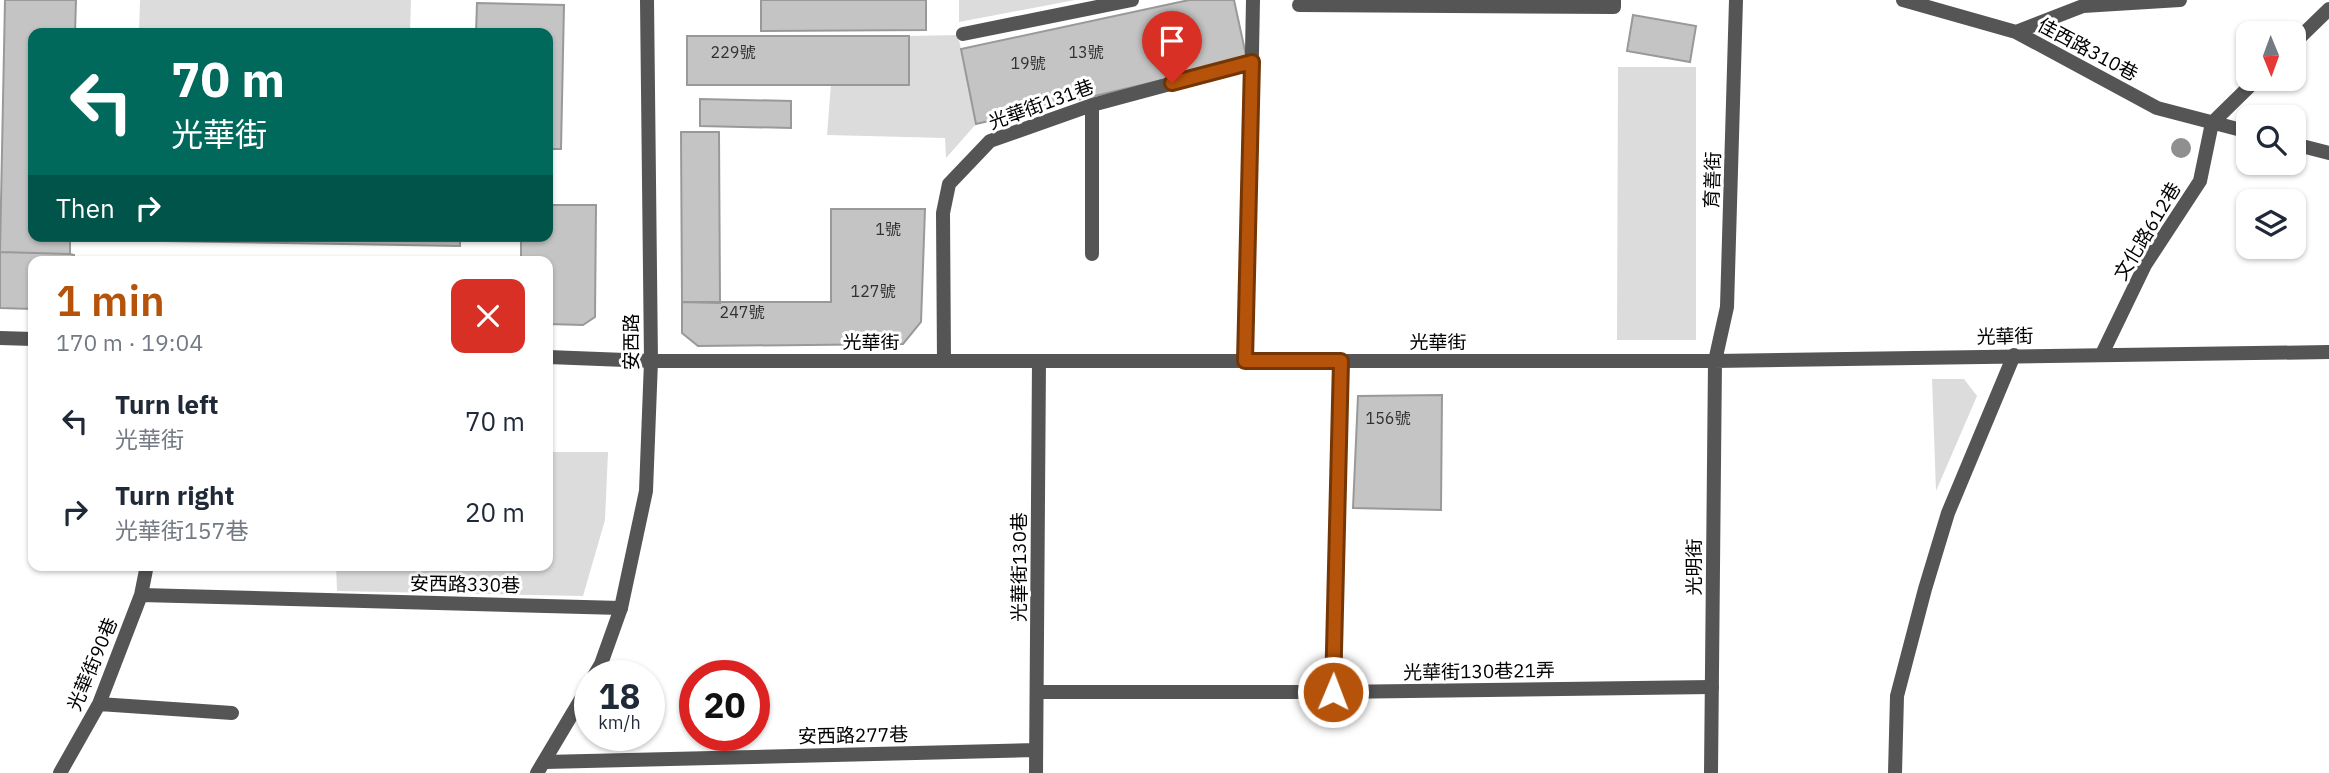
<!DOCTYPE html>
<meta charset="utf-8">
<style>
body{margin:0;font-family:"IBM Plex Sans","Noto Sans TC",sans-serif;background:#f6f6f7;color:#1f2937;height:100vh;display:flex;flex-direction:column;font-size:26px;white-space:nowrap}
*{box-sizing:border-box;margin:0}
p{font-size:23px;color:#747a83}
.icon{flex:none;width:38px;height:38px;fill:none;stroke:currentColor;stroke-width:2;stroke-linecap:round;stroke-linejoin:round}
.map{position:relative;flex:1;overflow:hidden}
.details{position:absolute;left:28px;top:256px;width:525px;height:315px;display:flex;flex-direction:column;background:#fff;border-radius:14px;box-shadow:0 2px 5px #0004}
.details>*{flex:none}
.top-card{position:absolute;left:28px;top:28px;width:525px;height:214px;border-radius:14px;box-shadow:0 2px 5px #0004;background:#00695c;color:#fff;overflow:hidden}
.needle{width:46px;rotate:179deg}
.buttons{position:absolute;left:2236px;top:21px;display:grid;gap:14px}
.buttons a{display:grid;place-items:center;width:70px;height:70px;border-radius:14px;background:#fff;box-shadow:0 2px 5px #0004;font-size:35px}
.speed{position:absolute;left:574px;top:660px;display:flex;gap:14px;font-size:35px;font-weight:700;text-align:center}
.speed>*{display:grid;place-content:center;width:91px;height:91px;border-radius:50%;background:#fff;box-shadow:0 2px 5px #0004;line-height:1}
.speed small{font-size:18px;font-weight:400}
.speed .limit{border:10px solid #d22;background:#fff;color:#111}
.pin{position:absolute;display:grid;place-items:center;width:60px;height:60px;color:#fff;margin:-72px -30px;border-radius:50% 50% 50% 0;rotate:-45deg;box-shadow:0 0 7px #0007}
.pin .icon{rotate:45deg}
.me{position:absolute;width:77px;margin:-38px;rotate:1deg;stroke-linejoin:round;filter:drop-shadow(0 0 5px #0008)}
.turn{display:flex;align-items:center;gap:24px;height:147px;padding:0 28px;font-size:32px}
.turn .icon{width:91px;height:91px;stroke-width:2.5}
.turn b{display:block;font-size:49px;line-height:60px}
.then{display:flex;align-items:center;height:66px;padding:0 28px;background:#0003;gap:14px;font-size:26px}
.round{display:grid;place-items:center;flex:none;width:74px;height:74px;border-radius:14px;background:#f6f6f7}
.head{display:flex;align-items:center;justify-content:space-between;height:119px;padding:0 28px}
h1{font-size:42px;font-weight:600;line-height:52px;color:#b45309}
ul{padding:0;list-style:none}
li{display:flex;align-items:center;gap:21px;height:91px;padding:0 28px}
li div{flex:1}
li b{display:block;font-size:26px}
li em{font-style:normal}
.map>svg:first-child{display:block}
</style>
<div class="map">
<svg width="2329" height="773" viewBox="0 0 2329 773">
<rect width="100%" height="100%" fill="#fff"/>
<path fill="#dcdcdc" d="M 140,0 L 411,0 L 410,33 L 139,33 Z
M 959,0 L 1075,0 L 959,22 Z
M 958,35 L 976,124 L 946,158 L 945,138 L 827,135 L 831,84 L 909,36 Z
M 1618,67 L 1696,67 L 1696,340 L 1617,340 Z
M 1932,379 L 1964,379 L 1977,396 L 1936,491 Z
M 548,452 L 608,452 L 605,520 L 583,596 L 337,591 L 336,565 L 548,565 Z"/>
<path fill="#c4c4c4" stroke="#999" stroke-width="2" d="M 5,0 L 76,0 L 75,33 L 33,33 L 33,236 L 70,236 L 70,254 L 0,252 Z
M 761,0 L 926,0 L 926,30 L 761,31 Z
M 1189,0 L 1234,0 L 1247,60 L 976,124 L 961,49 Z
M 477,3 L 564,5 L 561,149 L 548,149 L 548,33 L 476,33 Z
M 1633,15 L 1696,26 L 1690,62 L 1627,51 Z
M 687,36 L 909,36 L 909,85 L 687,85 Z
M 700,99 L 791,101 L 791,128 L 700,126 Z
M 681,132 L 719,132 L 720,303 L 682,302 Z
M 548,205 L 596,205 L 595,317 L 583,325 L 548,324 L 548,261 L 521,261 L 521,236 L 548,236 Z
M 831,209 L 925,209 L 921,322 L 903,344 L 698,346 L 682,333 L 682,302 L 831,302 Z
M 164,236 L 460,236 L 460,246 L 164,241 Z
M 0,252 L 70,254 L 74,255 L 74,261 L 33,261 L 33,309 L 0,308 Z
M 450,259 L 499,261 L 450,261 Z
M 1442,395 L 1441,510 L 1353,508 L 1358,396 Z"/>
<g fill="none" stroke-linecap="round" stroke-linejoin="round">
<path stroke="#555" stroke-width="14" d="M 1903,0 L 2016,32 L 2157,108 L 2249,132
M 1299,5 L 1614,7 L 1614,0
M 2016,32 L 2083,6 L 2180,0
M 963,34 L 1132,0
M 2294,43 L 2329,9
M 1092,105 L 1092,254
M 2294,144 L 2329,153
M 2102,354 L 2145,265 L 2200,181 L 2212,123 L 2257,79
M 944,361 L 943,213 L 949,184 L 990,141 L 1092,105 L 1252,62
M 1246,361 L 1253,0
M 141,595 L 621,608
M 1037,692 L 1333,692 L 1712,687
M 1333,692 L 1341,361
M 99,704 L 232,713
M 545,762 L 1036,750
M 60,773 L 99,704 L 141,595 L 147,565
M 1036,773 L 1039,361
M 1895,773 L 1897,696 L 1925,589 L 1948,513 L 2014,355"/>
<path stroke="#555" stroke-width="14" d="M 0,338 L 33,339
M 548,357 L 651,361 L 1715,361 L 2329,352
M 594,676 L 601,664 L 621,608 L 646,491 L 651,361 L 647,0
M 537,773 L 590,684
M 1711,773 L 1715,361 L 1727,307 L 1736,0"/>
</g>
<circle fill="#8f8f8f" cx="2181" cy="148" r="10"/>
<g fill="none" stroke-linecap="round" stroke-linejoin="round">
<g stroke="#753606" stroke-width="18">
<path id="route" d="M 1172,83 L 1252,62 L 1245,361 L 1341,361 L 1333,692"/>
</g>
<use href="#route" stroke="#b45309" stroke-width="12"/>
</g>
<g text-anchor="middle" dominant-baseline="central" stroke-width="6" stroke-linejoin="round" paint-order="stroke">
<g font-size="16" fill="#313131">
<text x="733" y="52">229號</text>
<text x="1086" y="52">13號</text>
<text x="1028" y="63">19號</text>
<text x="888" y="229">1號</text>
<text x="873" y="291">127號</text>
<text x="742" y="312">247號</text>
<text x="1388" y="418">156號</text>
</g>
<g font-size="19" fill="#000" stroke="#fff">
<text transform="translate(2088 49) rotate(28)">佳西路310巷</text>
<text transform="translate(1041 104) rotate(-20)">光華街131巷</text>
<text transform="translate(1712 180) rotate(-88)">育善街</text>
<text transform="translate(2147 231) rotate(-59)">文化路612巷</text>
<text transform="translate(2005 336) rotate(-1)">光華街</text>
<text transform="translate(631 342) rotate(-90)">安西路</text>
<text x="871" y="342">光華街</text>
<text x="1438" y="342">光華街</text>
<text transform="translate(1019 567) rotate(-90)">光華街130巷</text>
<text transform="translate(1694 567) rotate(-90)">光明街</text>
<text transform="translate(465 584) rotate(1)">安西路330巷</text>
<text transform="translate(92 664) rotate(-67)">光華街90巷</text>
<text transform="translate(1479 671) rotate(-1)">光華街130巷21弄</text>
<text transform="translate(853 735) rotate(-1)">安西路277巷</text>
</g>
</g>
</svg>
<div class="buttons">
<a><svg class="needle" viewBox="-14 -14 28 28"><path d="M0-13l5 13h-10z" fill="#e53935"/><path d="M0 13l5-13h-10z" fill="#747a83"/></svg></a>
<a><svg class="icon" aria-label="search" viewBox="0 0 24 24"><circle cx="10" cy="10" r="6"/><path d="M15 15l6 6"/></svg></a>
<a><svg class="icon" aria-label="layers" viewBox="0 0 24 24"><path d="M12 4l9 5-9 5-9-5zM3 14l9 5 9-5"/></svg></a>
</div>
<div class="speed"><div>18<small>km/h</small></div><div class="limit">20</div></div>
<div class="pin" style="left:1172px;top:83px;background:#d93025"><svg class="icon" aria-label="arrive" viewBox="0 0 24 24"><path d="M6 21V4h12l-3 4 3 4H6"/></svg></div>
<svg class="me" style="left:1333px;top:692px" viewBox="-20 -20 40 40"><circle r="17" fill="#b45309" stroke="#fff" stroke-width="3"/><path d="M0-11L8 9 0 5-8 9z" fill="#fff"/></svg>
<div class="top-card">
<div class="turn"><svg class="icon" aria-label="left" viewBox="0 0 24 24"><path d="M17 20v-9H6M10 6l-5 5 5 5"/></svg><div><b>70 m</b>光華街</div></div>
<div class="then">Then<svg class="icon" aria-label="right" viewBox="0 0 24 24"><path d="M7 20v-9h11M14 6l5 5-5 5"/></svg></div>
</div>
<section class="details">
<div class="head"><div><h1>1 min</h1><p>170 m · 19:04</p></div><a class="round" style="background:#d93025;color:#fff"><svg class="icon" aria-label="close" viewBox="0 0 24 24"><path d="M6 6l12 12M18 6L6 18"/></svg></a></div>
<ul>
<li><svg class="icon" aria-label="left" viewBox="0 0 24 24"><path d="M17 20v-9H6M10 6l-5 5 5 5"/></svg><div><b>Turn left</b><p>光華街</p></div><em>70 m</em></li>
<li><svg class="icon" aria-label="right" viewBox="0 0 24 24"><path d="M7 20v-9h11M14 6l5 5-5 5"/></svg><div><b>Turn right</b><p>光華街157巷</p></div><em>20 m</em></li>
</ul>
</section>
</div>
